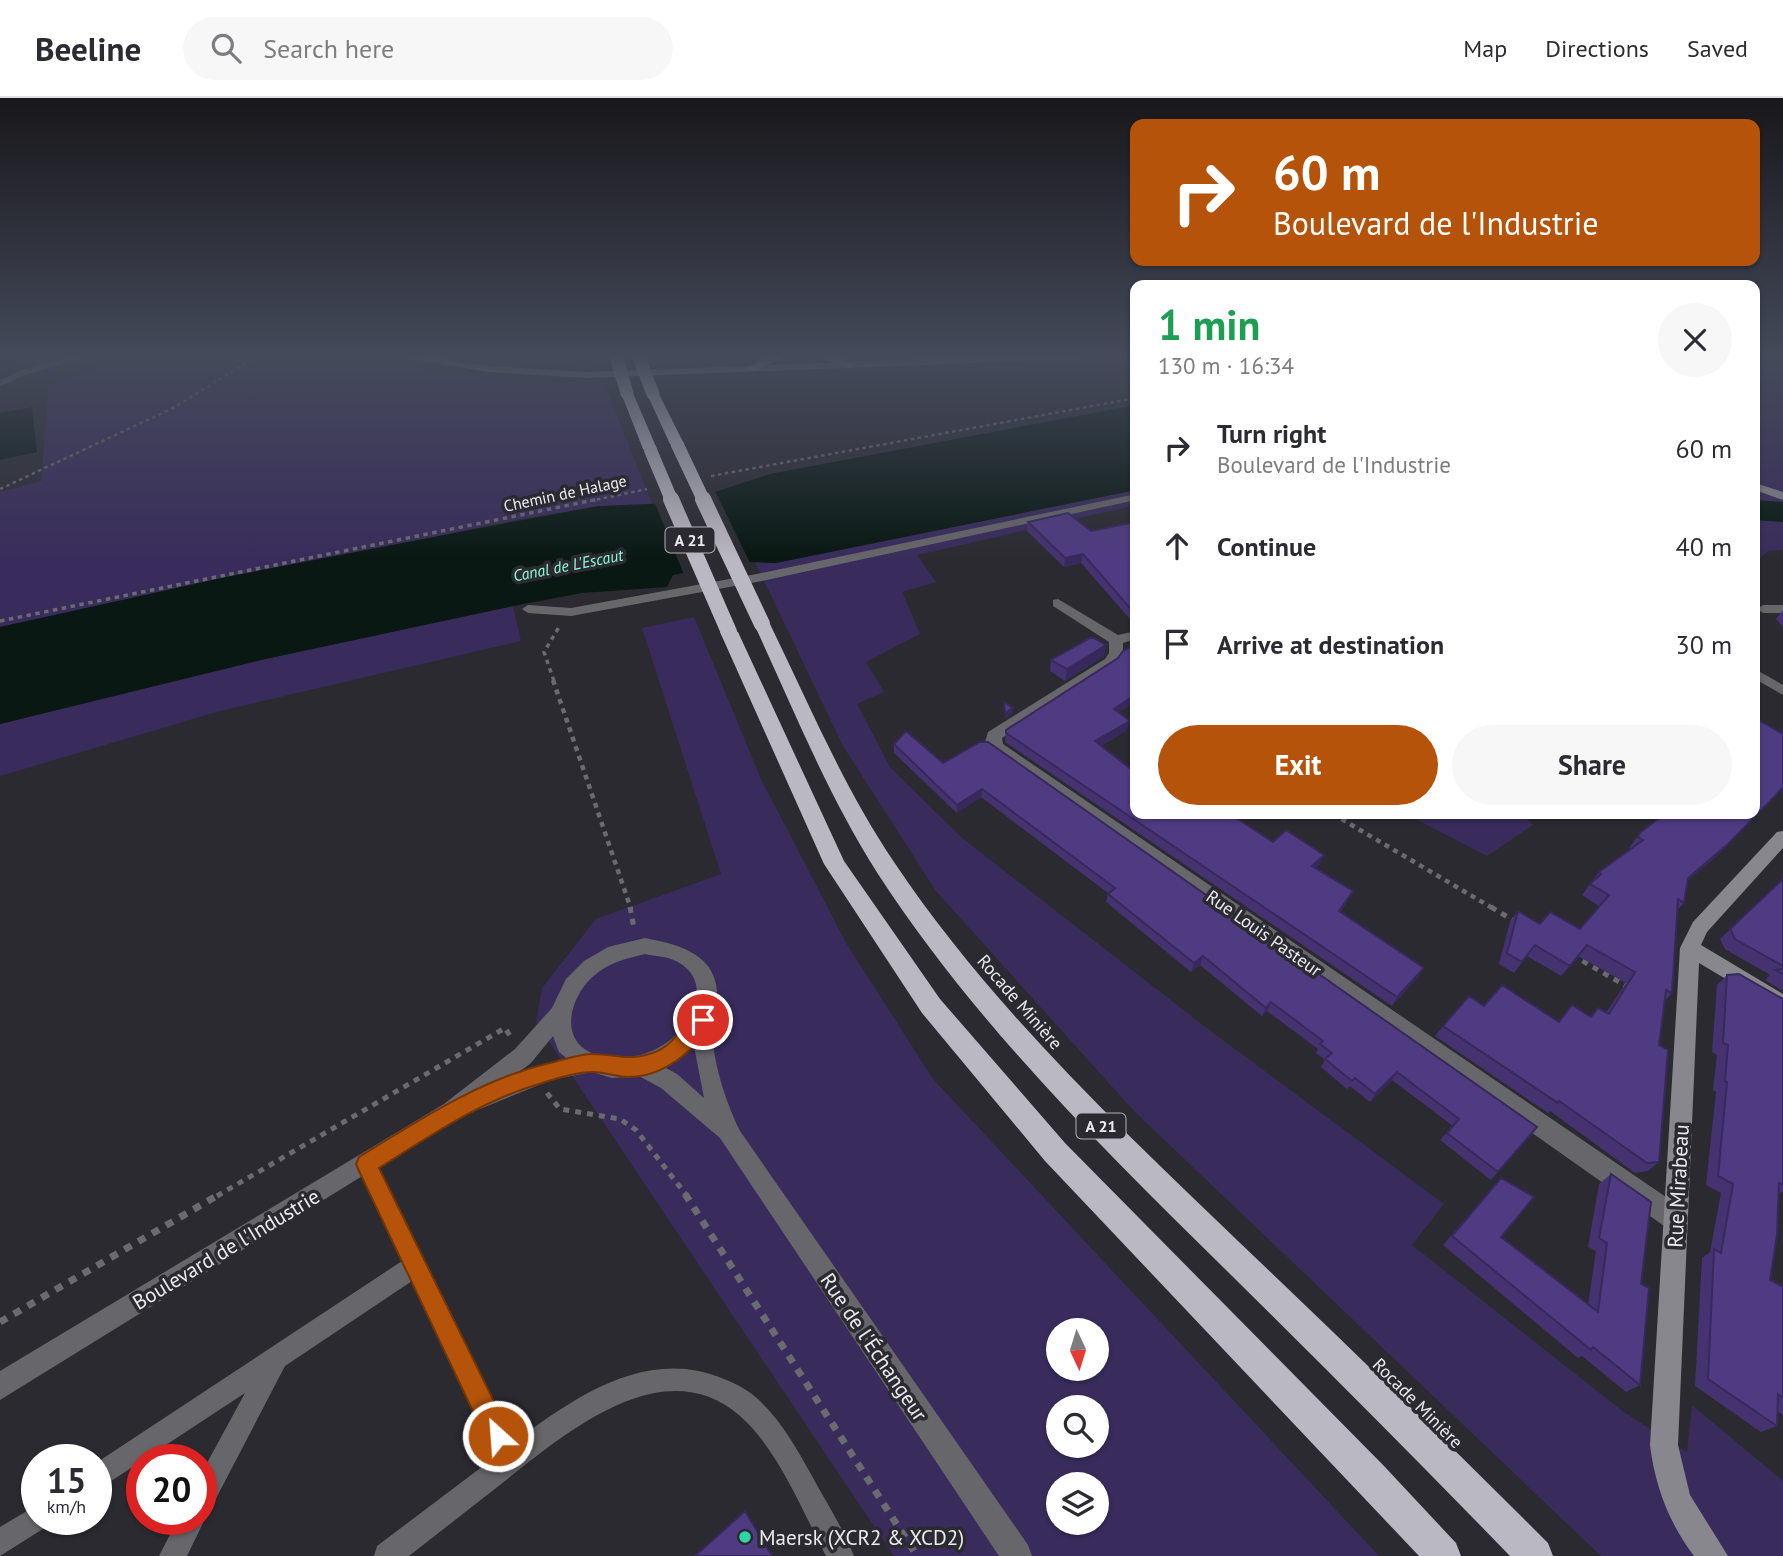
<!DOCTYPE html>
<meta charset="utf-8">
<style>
body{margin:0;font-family:"PT Sans",sans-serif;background:#f7f7f7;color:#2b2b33;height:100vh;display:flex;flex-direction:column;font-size:26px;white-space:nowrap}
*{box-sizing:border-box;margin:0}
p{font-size:23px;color:#7c7c81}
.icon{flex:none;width:38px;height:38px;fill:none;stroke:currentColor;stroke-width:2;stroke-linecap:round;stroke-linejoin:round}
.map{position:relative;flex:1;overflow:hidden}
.details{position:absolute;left:1130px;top:182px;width:630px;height:539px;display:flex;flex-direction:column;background:#fff;border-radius:14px;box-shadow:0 2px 5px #0004}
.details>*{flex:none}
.banner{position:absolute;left:1130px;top:21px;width:630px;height:147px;border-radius:14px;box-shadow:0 2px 5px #0004;background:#b45309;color:#fff;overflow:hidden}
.needle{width:46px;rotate:176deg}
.controls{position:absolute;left:1046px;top:1220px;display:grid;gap:14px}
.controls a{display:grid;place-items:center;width:63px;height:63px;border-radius:50%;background:#fff;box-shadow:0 2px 5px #0004;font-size:35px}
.speed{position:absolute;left:21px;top:1346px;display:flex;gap:14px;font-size:35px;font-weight:700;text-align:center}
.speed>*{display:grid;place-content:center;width:91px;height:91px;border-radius:50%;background:#fff;box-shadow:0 2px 5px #0004;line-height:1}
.speed small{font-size:18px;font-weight:400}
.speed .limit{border:10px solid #d22;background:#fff;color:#111}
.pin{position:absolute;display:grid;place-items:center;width:60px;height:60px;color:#fff;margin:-30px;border:4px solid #fff;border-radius:50%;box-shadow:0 2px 7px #0007}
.me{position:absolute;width:77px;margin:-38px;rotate:334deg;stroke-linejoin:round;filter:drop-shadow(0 0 5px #0008)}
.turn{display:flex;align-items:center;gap:24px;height:147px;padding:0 28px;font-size:32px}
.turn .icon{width:91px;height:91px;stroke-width:2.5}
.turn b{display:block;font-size:49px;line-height:60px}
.round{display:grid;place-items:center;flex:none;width:74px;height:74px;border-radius:37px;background:#f7f7f7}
.overview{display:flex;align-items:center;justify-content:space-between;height:119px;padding:0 28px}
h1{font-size:42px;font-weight:600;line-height:52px;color:#1e9e55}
.button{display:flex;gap:14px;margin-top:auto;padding:14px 28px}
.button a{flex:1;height:80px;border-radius:42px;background:#b45309;color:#fff;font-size:28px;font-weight:600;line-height:80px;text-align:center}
.button a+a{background:#f7f7f7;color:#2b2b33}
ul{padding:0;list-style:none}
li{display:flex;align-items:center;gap:21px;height:98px;padding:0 28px}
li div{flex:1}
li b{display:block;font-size:26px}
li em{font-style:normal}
header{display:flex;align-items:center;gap:42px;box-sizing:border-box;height:98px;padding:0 35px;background:#fff;border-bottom:2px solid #e1e1e2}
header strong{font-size:33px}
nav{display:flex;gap:38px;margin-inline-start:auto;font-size:24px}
.search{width:490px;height:63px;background:#f7f7f7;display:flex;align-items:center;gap:18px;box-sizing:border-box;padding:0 24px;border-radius:38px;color:#7c7c81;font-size:26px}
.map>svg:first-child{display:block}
</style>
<header>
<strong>Beeline</strong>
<div class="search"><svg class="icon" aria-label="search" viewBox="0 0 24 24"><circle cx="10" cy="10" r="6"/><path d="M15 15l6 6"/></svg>Search here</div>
<nav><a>Map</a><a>Directions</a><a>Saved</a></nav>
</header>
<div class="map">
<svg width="1783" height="1458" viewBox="0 0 1783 1458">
<rect width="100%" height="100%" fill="#2b2a31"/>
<path fill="#392c5c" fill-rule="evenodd" d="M 127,258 L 344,258 L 520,285 L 604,284 L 652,406 C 567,408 484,429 401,445 C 267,471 133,500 0,529 L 0,394 L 41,383 L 49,287 Z
M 457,258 L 594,258 L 592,270 L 509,266 Z
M 1755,258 L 1783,258 L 1783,452 L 1768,453 L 1755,465 Z
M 1136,392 L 1136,407 L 917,457 L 936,484 L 902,494 L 920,536 L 866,564 L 884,594 L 857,606 L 890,669 L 962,740 L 1208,931 L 1444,1106 L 1412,1147 L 1625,1315 L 1687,1354 L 1692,1307 L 1783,1383 L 1783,1458 L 1601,1458 L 1134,1013 L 936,793 L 843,648 L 755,464 L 776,465 Z
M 513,508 L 521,543 L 220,613 L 0,678 L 0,626 L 261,562 Z
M 694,519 L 761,681 L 846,845 L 933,981 L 1379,1458 L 894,1458 L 536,924 L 542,890 L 596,821 L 721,776 L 642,530 ZM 1059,1232 L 1097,1232 L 1097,1270 L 1059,1270 ZM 1059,1309 L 1097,1309 L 1097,1348 L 1059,1348 ZM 1059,1386 L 1097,1386 L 1097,1424 L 1059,1424 Z
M 1406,716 L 1539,716 L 1528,722 L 1533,727 L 1487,758 Z"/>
<path fill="#091813" d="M 1136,307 L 1136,392 L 776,465 L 746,464 L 673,477 L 667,489 L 582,495 L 513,508 L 261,562 L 0,626 L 0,529 L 226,479 L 507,425 L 598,408 L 652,406 L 715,394 L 770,376 Z
M 32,309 L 37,354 L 0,362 L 0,315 Z"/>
<path fill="#2b2a31" d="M 714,391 L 751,467 L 685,479 L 654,403 Z"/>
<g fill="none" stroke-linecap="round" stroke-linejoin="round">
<path fill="#091813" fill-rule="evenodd" d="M 0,258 L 24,258 L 20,264 L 0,268 Z
M 1755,402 L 1783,404 L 1783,424 L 1755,422 Z"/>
<path stroke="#6b6a70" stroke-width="2.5" stroke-dasharray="3.5 3.5" stroke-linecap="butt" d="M 711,378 L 1136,300
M 0,391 L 173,310 L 257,258
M 590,403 L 647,391"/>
<path stroke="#6b6a70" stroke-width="3.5" stroke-dasharray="4.5 4.5" stroke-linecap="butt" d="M 0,523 L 599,401
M 554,583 L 544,554 L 559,529"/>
<path stroke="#6b6a70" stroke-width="4.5" stroke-dasharray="5 5" stroke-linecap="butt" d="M 553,582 L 631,811
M 1333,716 L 1494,811"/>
<path stroke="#6b6a70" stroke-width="5" stroke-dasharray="6 6" stroke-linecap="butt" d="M 630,809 L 634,830
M 1491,809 L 1516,824
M 1572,857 L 1628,889
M 547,995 L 560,1011 L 620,1021 L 636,1032 L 687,1098
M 217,1098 L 505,930 L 510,938"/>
<path stroke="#6b6a70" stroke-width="7" stroke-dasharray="8 8" stroke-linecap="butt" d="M 685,1096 L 917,1458
M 0,1224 L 220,1096"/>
<path fill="#67666a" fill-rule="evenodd" d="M 74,258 L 88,258 L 28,276 L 0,288 L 0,282 L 22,272 Z
M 1136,396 L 1136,402 L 762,483 L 571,518 L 528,515 L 522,511 L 528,507 L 571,510 L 762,475 Z
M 1783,507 L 1783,515 L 1763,515 L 1757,511 L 1763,507 Z
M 1755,571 L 1783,587 L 1783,597 L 1755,581 Z
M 367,1056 L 374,1059 L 514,1344 C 574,1300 646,1248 724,1281 C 737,1286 750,1293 760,1303 C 782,1324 797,1351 812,1378 C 826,1404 843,1430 854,1458 L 826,1458 C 803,1414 778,1351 740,1318 C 664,1251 566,1335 505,1383 C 473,1408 441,1433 409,1458 L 374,1458 L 377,1448 L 495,1359 L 412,1183 L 285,1268 L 210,1412 L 203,1415 L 205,1421 L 187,1458 L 159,1458 L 178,1421 L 201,1421 L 201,1376 L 245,1295 L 96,1393 L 96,1365 L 402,1163 L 357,1066 L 360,1059 Z
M 37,1407 L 37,1421 L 50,1421 L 46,1429 L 0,1458 L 0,1429 Z"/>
<path fill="#67666a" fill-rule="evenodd" d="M 1058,501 L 1118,537 L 1136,533 L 1136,541 L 1123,545 L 1123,555 L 1115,567 L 1002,640 L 1003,646 L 1685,1112 L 1688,1121 L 1685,1130 L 1676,1133 L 1667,1130 L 991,654 L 985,644 L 988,634 L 1105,561 L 1109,555 L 1109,544 L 1053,508 L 1053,502 Z
M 645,840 C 675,846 714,854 717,893 C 717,902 712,911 712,919 C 710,956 724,1000 740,1033 L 1028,1447 L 1032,1458 L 999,1458 L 720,1040 L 661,990 L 639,978 L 612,980 L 592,974 L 551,982 L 480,1011 L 474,1009 L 0,1302 L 0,1273 L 444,1006 L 515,951 L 552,910 L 566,881 L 584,863 L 608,849 ZM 645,856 C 654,858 663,858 671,861 C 733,884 674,977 598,957 C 554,945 571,892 600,873 C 614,863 629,860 645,856 ZM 553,938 L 559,954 L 566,960 L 515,977 L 531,965 ZM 694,948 L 704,1000 L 677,976 L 664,969 L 678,962 Z"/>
<path fill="#88878e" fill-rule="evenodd" d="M 396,258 L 421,258 L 488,268 L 587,274 L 1001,258 L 1081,258 L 1076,261 L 587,280 L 488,274 Z
M 1755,385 L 1783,394 L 1783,402 L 1755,392 Z
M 1783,733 L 1783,750 L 1707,834 L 1701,847 L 1783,896 L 1783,915 L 1699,865 L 1678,1347 L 1690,1397 L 1728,1458 L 1694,1458 C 1669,1425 1655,1388 1650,1347 L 1680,850 L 1693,824 L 1777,734 Z"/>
<path fill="#bab8c2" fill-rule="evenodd" d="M 423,258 L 435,258 L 435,263 L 425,265 Z
M 770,258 L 786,258 L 755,273 L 745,271 Z
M 815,258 L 833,258 L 856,267 L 850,270 Z
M 627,291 L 633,295 L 657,351 L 655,354 L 643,351 L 621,295 Z
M 649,293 L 659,296 L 684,346 L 682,349 L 670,346 L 647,296 Z
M 762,521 L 770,526 C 809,606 844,690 894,764 C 989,906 1115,1025 1238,1143 C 1342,1242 1446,1343 1548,1445 L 1553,1458 L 1510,1458 C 1417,1362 1322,1267 1227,1173 C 1102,1050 974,924 878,776 C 828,698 793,610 754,526 Z
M 729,529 L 738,534 L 844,763 L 940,901 L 1065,1045 L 1384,1368 L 1456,1445 L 1461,1458 L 1419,1458 L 1045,1063 L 922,915 L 824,766 L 720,534 Z"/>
<path stroke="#bab8c2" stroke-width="13" d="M 617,262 L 627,295
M 640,262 L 653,296
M 677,346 L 704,403
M 650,351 L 672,403"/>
<path stroke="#bab8c2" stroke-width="16" d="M 671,401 L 729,534
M 703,401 L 762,526"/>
</g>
<path fill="#443370" d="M 1028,424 L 1091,433 L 1136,424 L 1136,528 L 1081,465 L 1064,469 L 1027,433 Z
M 1782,513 L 1783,513 L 1783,529 L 1776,521 Z
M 1106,547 L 1104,558 L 1065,583 L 1050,573 L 1051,562 Z
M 1118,560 L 1120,615 L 1127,632 L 1101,648 L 1136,716 L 1273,744 L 1324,757 L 1320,766 L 1315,770 L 1348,802 L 1340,814 L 1424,870 L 1418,879 L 1392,908 L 1005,644 L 1006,632 Z
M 894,646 L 943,665 L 1537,1029 L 1491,1082 L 1440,1042 L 1453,1028 L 1392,982 L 1370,1004 L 1350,988 L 1347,991 L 1321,969 L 1325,962 L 1316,955 L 1318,951 L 1267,913 L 1262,918 L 1200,867 L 1191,874 L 1106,804 L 1108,795 L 981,699 L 957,715 L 894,655 Z
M 1776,697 L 1718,757 L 1687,783 L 1684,805 L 1678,811 L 1672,895 L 1665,903 L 1659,947 L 1659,1064 L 1648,1073 L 1635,1075 L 1550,1013 L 1548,1015 L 1435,938 L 1443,928 L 1484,908 L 1558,924 L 1572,907 L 1590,919 L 1598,910 L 1606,915 L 1626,885 L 1578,858 L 1561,878 L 1527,858 L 1514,875 L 1499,866 L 1510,824 L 1518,813 L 1540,826 L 1580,831 L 1599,808 L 1582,797 L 1599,774 L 1631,751 L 1629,750 L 1632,746 L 1640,735 Z
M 1783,781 L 1783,893 L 1765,882 L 1770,877 L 1725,851 L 1720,841 Z
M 1727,877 L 1783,901 L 1783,1093 L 1778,1096 L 1770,1182 L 1783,1189 L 1783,1317 L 1777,1313 L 1777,1328 L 1761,1334 L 1695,1288 L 1702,1160 L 1710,1154 L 1721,1095 L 1706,1087 L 1716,994 L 1713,992 L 1717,957 L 1712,954 L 1717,887 Z
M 1611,1076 L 1641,1186 L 1640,1287 L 1626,1294 L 1582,1258 L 1578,1260 L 1443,1147 L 1492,1090 L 1501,1080 L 1501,1139 L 1588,1207 L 1596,1153 L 1588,1149 L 1599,1086 Z"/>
<path fill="#37295b" d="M 1083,456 L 1081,465 L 1064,469 L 1065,460 Z
M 1106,547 L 1104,558 L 1065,583 L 1067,571 Z
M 1136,596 L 1136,604 L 1112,620 L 1114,611 Z
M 1013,610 L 1012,616 L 1004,621 L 1005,615 Z
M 1130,623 L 1127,632 L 1093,652 L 1095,643 Z
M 982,691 L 981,699 L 957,715 L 957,707 Z
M 1776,697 L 1718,757 L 1678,791 L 1688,780 Z
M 1324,757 L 1320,766 L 1308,777 L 1312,768 Z
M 1203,858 L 1200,867 L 1191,874 L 1194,865 Z
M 1424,870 L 1418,879 L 1392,908 L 1397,899 Z
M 1271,904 L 1267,913 L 1262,918 L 1266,910 Z
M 1397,974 L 1392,982 L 1370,1004 L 1375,996 Z"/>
<path fill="#4f3b82" stroke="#37295b" stroke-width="2" d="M 1068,415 L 1091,433 L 1136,424 L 1136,517 L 1083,456 L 1065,460 L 1028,424 Z
M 1092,539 L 1106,547 L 1067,571 L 1051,562 Z
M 1136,546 L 1136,596 L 1114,611 L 1130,623 L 1095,643 L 1136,675 L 1136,716 L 1230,716 L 1273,744 L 1286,732 L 1324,757 L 1312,768 L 1353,793 L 1339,813 L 1424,870 L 1397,899 L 1006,635 L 1006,632 L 1118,560 L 1123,553 Z
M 1004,604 L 1013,610 L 1005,615 Z
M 1755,620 L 1783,636 L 1783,689 L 1776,697 L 1728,746 L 1688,780 L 1684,805 L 1678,801 L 1672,895 L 1666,892 L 1659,947 L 1668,952 L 1659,1064 L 1647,1065 L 1559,1003 L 1558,1005 L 1443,928 L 1469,898 L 1484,908 L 1502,887 L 1559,924 L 1572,907 L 1591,919 L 1598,910 L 1609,916 L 1635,874 L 1587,847 L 1570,868 L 1535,847 L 1522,864 L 1507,855 L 1518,813 L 1540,826 L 1550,814 L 1580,831 L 1609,797 L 1590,786 L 1601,776 L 1599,774 L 1643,742 L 1638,739 L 1640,735 L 1664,716 L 1755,716 Z
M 906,633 L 943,665 L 980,644 L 988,644 L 1537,1029 L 1498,1074 L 1447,1035 L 1459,1021 L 1397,974 L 1375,996 L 1355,980 L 1352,983 L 1325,961 L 1332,955 L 1320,946 L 1323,943 L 1271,904 L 1266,910 L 1203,858 L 1194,865 L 1108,796 L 1115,790 L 982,691 L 957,707 L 894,646 Z
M 1783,781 L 1783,868 L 1735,841 L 1730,831 Z
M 1783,871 L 1783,876 L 1775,872 Z
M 1739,876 L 1783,901 L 1783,1087 L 1779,1085 L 1777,1137 L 1770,1182 L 1783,1189 L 1783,1300 L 1778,1296 L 1777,1328 L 1708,1281 L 1714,1151 L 1721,1155 L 1733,1086 L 1718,1078 L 1727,984 L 1725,983 L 1728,947 L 1723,945 L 1727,877 Z
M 1611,1076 L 1651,1104 L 1641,1186 L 1649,1190 L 1640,1287 L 1593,1249 L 1591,1252 L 1452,1138 L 1501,1080 L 1534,1099 L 1501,1139 L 1598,1214 L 1607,1145 L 1599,1140 Z
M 745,1413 L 772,1458 L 695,1458 Z"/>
<linearGradient id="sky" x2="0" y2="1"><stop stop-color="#18171b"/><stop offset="0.56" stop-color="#444a5a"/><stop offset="1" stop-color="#444a5a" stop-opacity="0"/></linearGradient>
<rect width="1783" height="462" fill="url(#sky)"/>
<path fill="#b45309" stroke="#753606" stroke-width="2" d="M 703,914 L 709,916 L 712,922 C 698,952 663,979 628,979 C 616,979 603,973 591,974 C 575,974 555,981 539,986 C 481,1003 430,1038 379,1070 L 511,1338 L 507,1347 L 498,1351 L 489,1347 L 359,1073 L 356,1066 L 359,1059 C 419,1022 481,981 550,965 C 563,962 579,956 592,956 C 617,956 629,964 655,954 C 676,947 683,921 703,914 Z"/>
<circle fill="#2ed4aa" stroke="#2b2a31" stroke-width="2.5" cx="745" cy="1439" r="7"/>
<g text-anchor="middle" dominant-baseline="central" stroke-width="7" stroke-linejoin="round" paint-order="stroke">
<g font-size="16" fill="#ebeaef" stroke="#2b2a31">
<text transform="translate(565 395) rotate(-12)">Chemin de Halage</text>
</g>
<g fill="#2b2a31" stroke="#b1b0b6" stroke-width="2">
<rect x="665.5" y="429.5" width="49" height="25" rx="5"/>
<rect x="1076.5" y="1015.5" width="49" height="25" rx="5"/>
</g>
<g font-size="16" font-weight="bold" fill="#ebeaef">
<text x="690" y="442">A 21</text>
<text x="1101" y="1028">A 21</text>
</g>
<g font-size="16" font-style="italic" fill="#8cfcd8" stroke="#2b2a31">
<text transform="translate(568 467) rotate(-11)">Canal de L'Escaut</text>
</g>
<g font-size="18" fill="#ebeaef" stroke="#2b2a31">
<text transform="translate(1264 835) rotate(35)">Rue Louis Pasteur</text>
<text transform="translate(1020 904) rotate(49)">Rocade Minière</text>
<text transform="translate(1418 1305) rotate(45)">Rocade Minière</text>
</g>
<g font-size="21" fill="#ebeaef" stroke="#2b2a31">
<text transform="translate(1678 1088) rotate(-87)">Rue Mirabeau</text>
<text transform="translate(226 1151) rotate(-31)">Boulevard de l'Industrie</text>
<text transform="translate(874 1249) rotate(56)">Rue de l'Échangeur</text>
</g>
<g font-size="21" fill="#ebeaef" stroke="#2b2a31" text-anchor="start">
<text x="759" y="1439">Maersk (XCR2 &amp; XCD2)</text>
</g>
</g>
</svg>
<div class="controls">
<a><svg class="needle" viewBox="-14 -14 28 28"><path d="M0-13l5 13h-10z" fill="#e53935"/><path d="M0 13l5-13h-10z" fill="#7c7c81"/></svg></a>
<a><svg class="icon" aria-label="search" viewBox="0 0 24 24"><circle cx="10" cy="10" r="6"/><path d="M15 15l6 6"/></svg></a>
<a><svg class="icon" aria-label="layers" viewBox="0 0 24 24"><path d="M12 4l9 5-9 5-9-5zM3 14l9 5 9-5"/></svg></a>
</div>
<div class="speed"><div>15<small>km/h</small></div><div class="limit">20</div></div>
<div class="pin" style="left:703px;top:922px;background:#d93025"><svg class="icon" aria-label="arrive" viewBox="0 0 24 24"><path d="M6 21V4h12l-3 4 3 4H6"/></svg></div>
<svg class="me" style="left:498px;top:1338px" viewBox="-20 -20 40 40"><circle r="17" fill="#b45309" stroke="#fff" stroke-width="3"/><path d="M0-11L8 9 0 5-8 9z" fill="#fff"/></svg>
<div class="banner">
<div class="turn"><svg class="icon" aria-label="right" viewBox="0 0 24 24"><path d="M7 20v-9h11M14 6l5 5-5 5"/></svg><div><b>60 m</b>Boulevard de l'Industrie</div></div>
</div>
<section class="details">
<div class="overview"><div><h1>1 min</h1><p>130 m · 16:34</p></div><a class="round"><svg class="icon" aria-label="close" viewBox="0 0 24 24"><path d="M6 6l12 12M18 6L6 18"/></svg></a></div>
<ul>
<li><svg class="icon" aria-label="right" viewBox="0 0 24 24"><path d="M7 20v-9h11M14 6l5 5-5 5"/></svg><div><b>Turn right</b><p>Boulevard de l'Industrie</p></div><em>60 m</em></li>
<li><svg class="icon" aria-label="ahead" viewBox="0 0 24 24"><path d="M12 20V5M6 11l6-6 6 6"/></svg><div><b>Continue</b></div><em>40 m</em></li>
<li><svg class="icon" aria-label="arrive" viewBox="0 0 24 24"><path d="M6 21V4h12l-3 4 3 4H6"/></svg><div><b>Arrive at destination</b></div><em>30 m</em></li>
</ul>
<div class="button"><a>Exit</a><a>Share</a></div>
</section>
</div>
